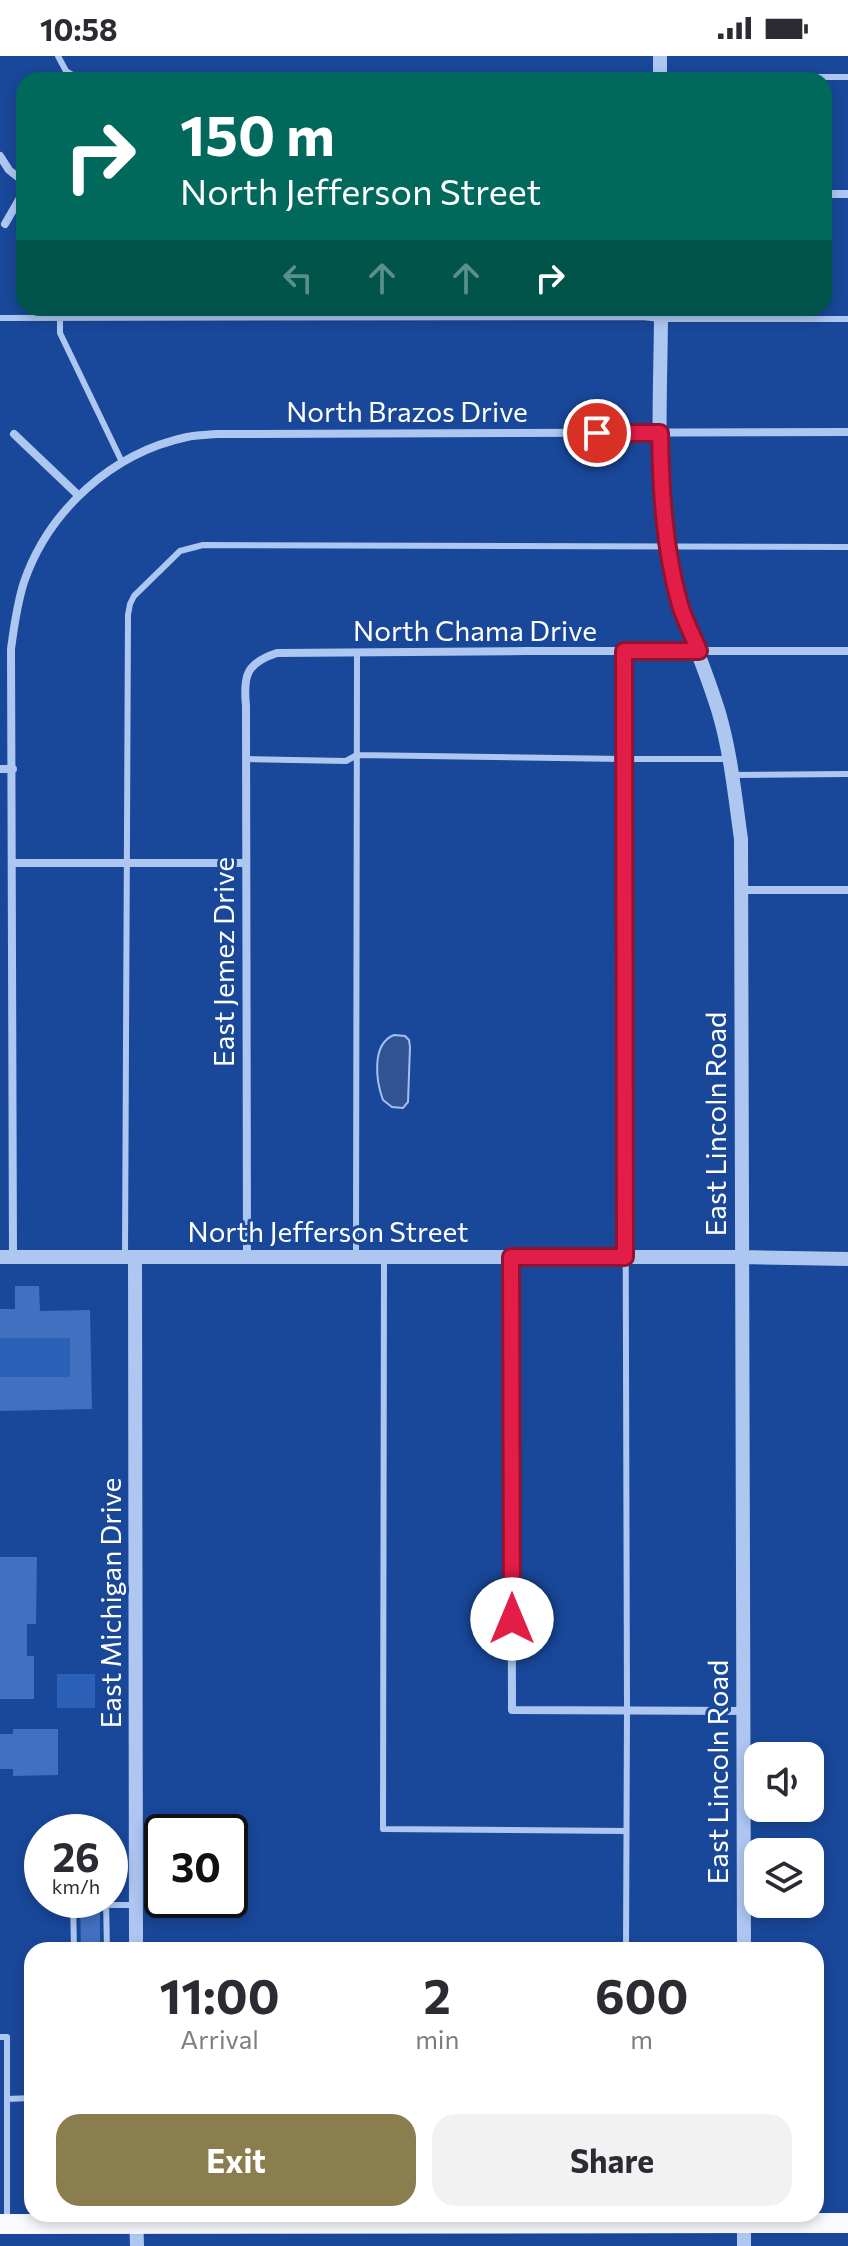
<!DOCTYPE html>
<style>
body{margin:0;font-family:Commissioner,sans-serif;background:#f2f2f3;color:#2b2b33;height:100vh;display:flex;flex-direction:column;font-size:30px;white-space:nowrap}
*{box-sizing:border-box;margin:0}
p{font-size:26px;color:#7c7c81}
.icon{flex:none;width:44px;height:44px;fill:none;stroke:currentColor;stroke-width:2;stroke-linecap:round;stroke-linejoin:round}
.map{position:relative;flex:1;overflow:hidden}
.panel{position:absolute;left:24px;top:1886px;width:800px;height:280px;display:flex;flex-direction:column;background:#fff;border-radius:24px;box-shadow:0 4px 12px #0003}
.panel>*{flex:none}
.banner{position:absolute;left:16px;top:16px;width:816px;height:244px;border-radius:24px;box-shadow:0 4px 12px #0003;background:#00695c;color:#fff;overflow:hidden}
.buttons{position:absolute;left:744px;top:1686px;display:grid;gap:16px}
.buttons a{display:grid;place-items:center;width:80px;height:80px;border-radius:16px;background:#fff;box-shadow:0 4px 12px #0003;font-size:40px}
.speed{position:absolute;left:24px;top:1758px;display:flex;gap:16px;font-size:40px;font-weight:700;text-align:center}
.speed>*{display:grid;place-content:center;width:104px;height:104px;border-radius:50%;background:#fff;box-shadow:0 4px 12px #0003;line-height:1}
.speed small{font-size:20px;font-weight:400}
.speed .limit{border:4px solid #111;border-radius:12px;background:#fff;color:#111}
.pin{position:absolute;display:grid;place-items:center;width:68px;height:68px;color:#fff;margin:-34px;border:4px solid #fff;border-radius:50%;box-shadow:0 2px 8px #0007}
.me{position:absolute;width:88px;margin:-44px;rotate:0deg;stroke-linejoin:round;filter:drop-shadow(0 0 6px #0008)}
.turn{display:flex;align-items:center;gap:28px;height:168px;padding:0 32px;font-size:36px}
.turn .icon{width:104px;height:104px;stroke-width:2.5}
.turn b{display:block;font-size:56px;line-height:68px}
.lanes{display:flex;align-items:center;height:76px;padding:0 32px;background:#0003;justify-content:center;gap:40px;direction:ltr}
.lanes .off{opacity:.35}
.eta{display:flex;justify-content:space-evenly;align-items:center;height:136px;text-align:center}
.eta b{font-size:48px;font-weight:700;line-height:56px}
.primary-button{display:flex;gap:16px;margin-top:auto;padding:16px 32px}
.primary-button a{flex:1;height:92px;border-radius:24px;background:#8a7d4e;color:#fff;font-size:32px;font-weight:700;line-height:92px;text-align:center}
.primary-button a+a{background:#f2f2f3;color:#2b2b33}
.status{display:flex;justify-content:space-between;align-items:center;height:56px;padding:0 40px;background:#fff;direction:ltr}
.status svg{height:22px;fill:currentColor}
.map>svg:first-child{display:block}
</style>
<div class="status"><b>10:58</b><svg viewBox="0 0 49 12"><path d="M0 12V9h3v3zM5 12V6h3v6zM10 12V3h3v9zM15 12V0h3v12zM26 1h20v11H26zM47 4h2v5h-2z"/></svg></div>
<div class="map">
<svg width="848" height="2190" viewBox="0 0 848 2190">
<rect width="100%" height="100%" fill="#194799"/>
<path fill="#2c5fb6" d="M 0,1282 L 70,1282 L 70,1321 L 0,1321 Z
M 57,1618 L 95,1618 L 95,1652 L 57,1652 Z"/>
<path fill="#325391" stroke="#a1c0f3" stroke-width="2" d="M 394,979 L 405,980 L 409,984 L 410,991 L 408,1046 L 403,1052 L 392,1051 L 383,1044 C 376,1025 371,988 394,979 Z"/>
<path fill="#4270c0" d="M 15,1230 L 39,1230 L 40,1255 L 90,1254 L 92,1353 L 0,1355 L 0,1321 L 70,1321 L 70,1282 L 0,1282 L 0,1253 L 15,1253 Z
M 0,1501 L 37,1501 L 36,1568 L 27,1568 L 27,1600 L 34,1600 L 34,1643 L 0,1643 Z
M 13,1673 L 58,1673 L 58,1719 L 13,1720 L 13,1713 L 0,1713 L 0,1678 L 13,1678 Z
M 80,1844 L 100,1844 L 100,1894 L 81,1894 Z
M 25,2069 L 32,2069 L 32,2132 L 26,2132 Z"/>
<g fill="none" stroke-linecap="round" stroke-linejoin="round">
<path stroke="#aec7f1" stroke-width="6" d="M 58,0 L 66,15 L 76,21 L 635,19 L 660,21 L 848,21
M 0,262 L 642,261 L 661,263 L 848,263
M 60,262 L 60,277 L 122,406
M 624,595 L 627,1655 L 626,1894
M 246,703 L 346,705 L 357,699 L 624,703 L 730,703
M 732,719 L 848,718
M 125,1201 L 128,559 L 130,548 L 134,540 L 180,495 L 203,489 L 848,491
M 356,1201 L 357,596
M 384,1201 L 383,1773 L 626,1775
M 73,1844 L 74,1894
M 106,1844 L 107,1894
M 106,1849 L 135,1849
M 0,1981 L 7,1981 L 7,2164
M 7,2043 L 32,2042"/>
<path stroke="#aec7f1" stroke-width="8" d="M 0,100 L 9,114 L 24,126
M 824,138 L 848,138
M 5,168 L 24,135
M 14,378 L 78,439
M 0,713 L 13,713
M 13,807 L 245,807
M 741,834 L 848,834
M 13,1201 L 11,593 C 14,570 17,548 24,526 C 49,454 112,397 187,381 C 196,379 207,379 217,378 L 848,376
M 247,1201 L 246,650 C 243,620 246,607 277,597 L 527,595 L 848,595
M 511,1201 L 512,1654 L 744,1655"/>
<path stroke="#aec7f1" stroke-width="14" d="M 660,0 L 660,24
M 661,252 C 661,337 654,424 670,507 C 680,559 704,607 719,657 C 731,698 735,741 741,783 L 744,1894
M 0,1201 L 742,1201 L 848,1203
M 135,1201 L 136,1894
M 136,2158 L 137,2190
M 744,2158 L 744,2190"/>
<path stroke="#f8faff" stroke-width="20" d="M 0,2168 L 848,2167"/>
</g>
<g fill="none" stroke-linecap="round" stroke-linejoin="round">
<g stroke="#92132f" stroke-width="20">
<path id="route" d="M 512,1563 L 511,1201 L 625,1201 L 624,595 L 699,595 C 693,580 685,565 680,549 C 664,492 661,435 660,377 L 597,377"/>
</g>
<use href="#route" stroke="#e11d48" stroke-width="14"/>
</g>
<g text-anchor="middle" dominant-baseline="central" stroke-width="6" stroke-linejoin="round" paint-order="stroke">
<g font-size="28" fill="#fff" stroke="#194799">
<text x="407" y="355">North Brazos Drive</text>
<text x="475" y="574">North Chama Drive</text>
<text transform="translate(223 906) rotate(-90)">East Jemez Drive</text>
<text transform="translate(715 1068) rotate(-90)">East Lincoln Road</text>
<text x="328" y="1175">North Jefferson Street</text>
<text transform="translate(110 1547) rotate(-90)">East Michigan Drive</text>
<text transform="translate(717 1716) rotate(-90)">East Lincoln Road</text>
</g>
</g>
</svg>
<div class="buttons">
<a><svg class="icon" aria-label="sound" viewBox="0 0 24 24"><path d="M4 9h4l5-4v14l-5-4H4zM17 9q2 3 0 6"/></svg></a>
<a><svg class="icon" aria-label="layers" viewBox="0 0 24 24"><path d="M12 4l9 5-9 5-9-5zM3 14l9 5 9-5"/></svg></a>
</div>
<div class="speed"><div>26<small>km/h</small></div><div class="limit">30</div></div>
<div class="pin" style="left:597px;top:377px;background:#d93025"><svg class="icon" aria-label="arrive" viewBox="0 0 24 24"><path d="M6 21V4h12l-3 4 3 4H6"/></svg></div>
<svg class="me" style="left:512px;top:1563px" viewBox="-20 -20 40 40"><circle r="19" fill="#fff"/><path d="M0-13L10 11 0 6-10 11z" fill="#e11d48"/></svg>
<div class="banner">
<div class="turn"><svg class="icon" aria-label="right" viewBox="0 0 24 24"><path d="M7 20v-9h11M14 6l5 5-5 5"/></svg><div><b>150 m</b>North Jefferson Street</div></div>
<div class="lanes"><svg class="icon off" aria-label="left" viewBox="0 0 24 24"><path d="M17 20v-9H6M10 6l-5 5 5 5"/></svg><svg class="icon off" aria-label="ahead" viewBox="0 0 24 24"><path d="M12 20V5M6 11l6-6 6 6"/></svg><svg class="icon off" aria-label="ahead" viewBox="0 0 24 24"><path d="M12 20V5M6 11l6-6 6 6"/></svg><svg class="icon" aria-label="right" viewBox="0 0 24 24"><path d="M7 20v-9h11M14 6l5 5-5 5"/></svg></div>
</div>
<section class="panel">
<div class="eta">
<div><b>11:00</b><p>Arrival</p></div>
<div><b>2</b><p>min</p></div>
<div><b>600</b><p>m</p></div>
</div>
<div class="primary-button"><a>Exit</a><a>Share</a></div>
</section>
</div>
